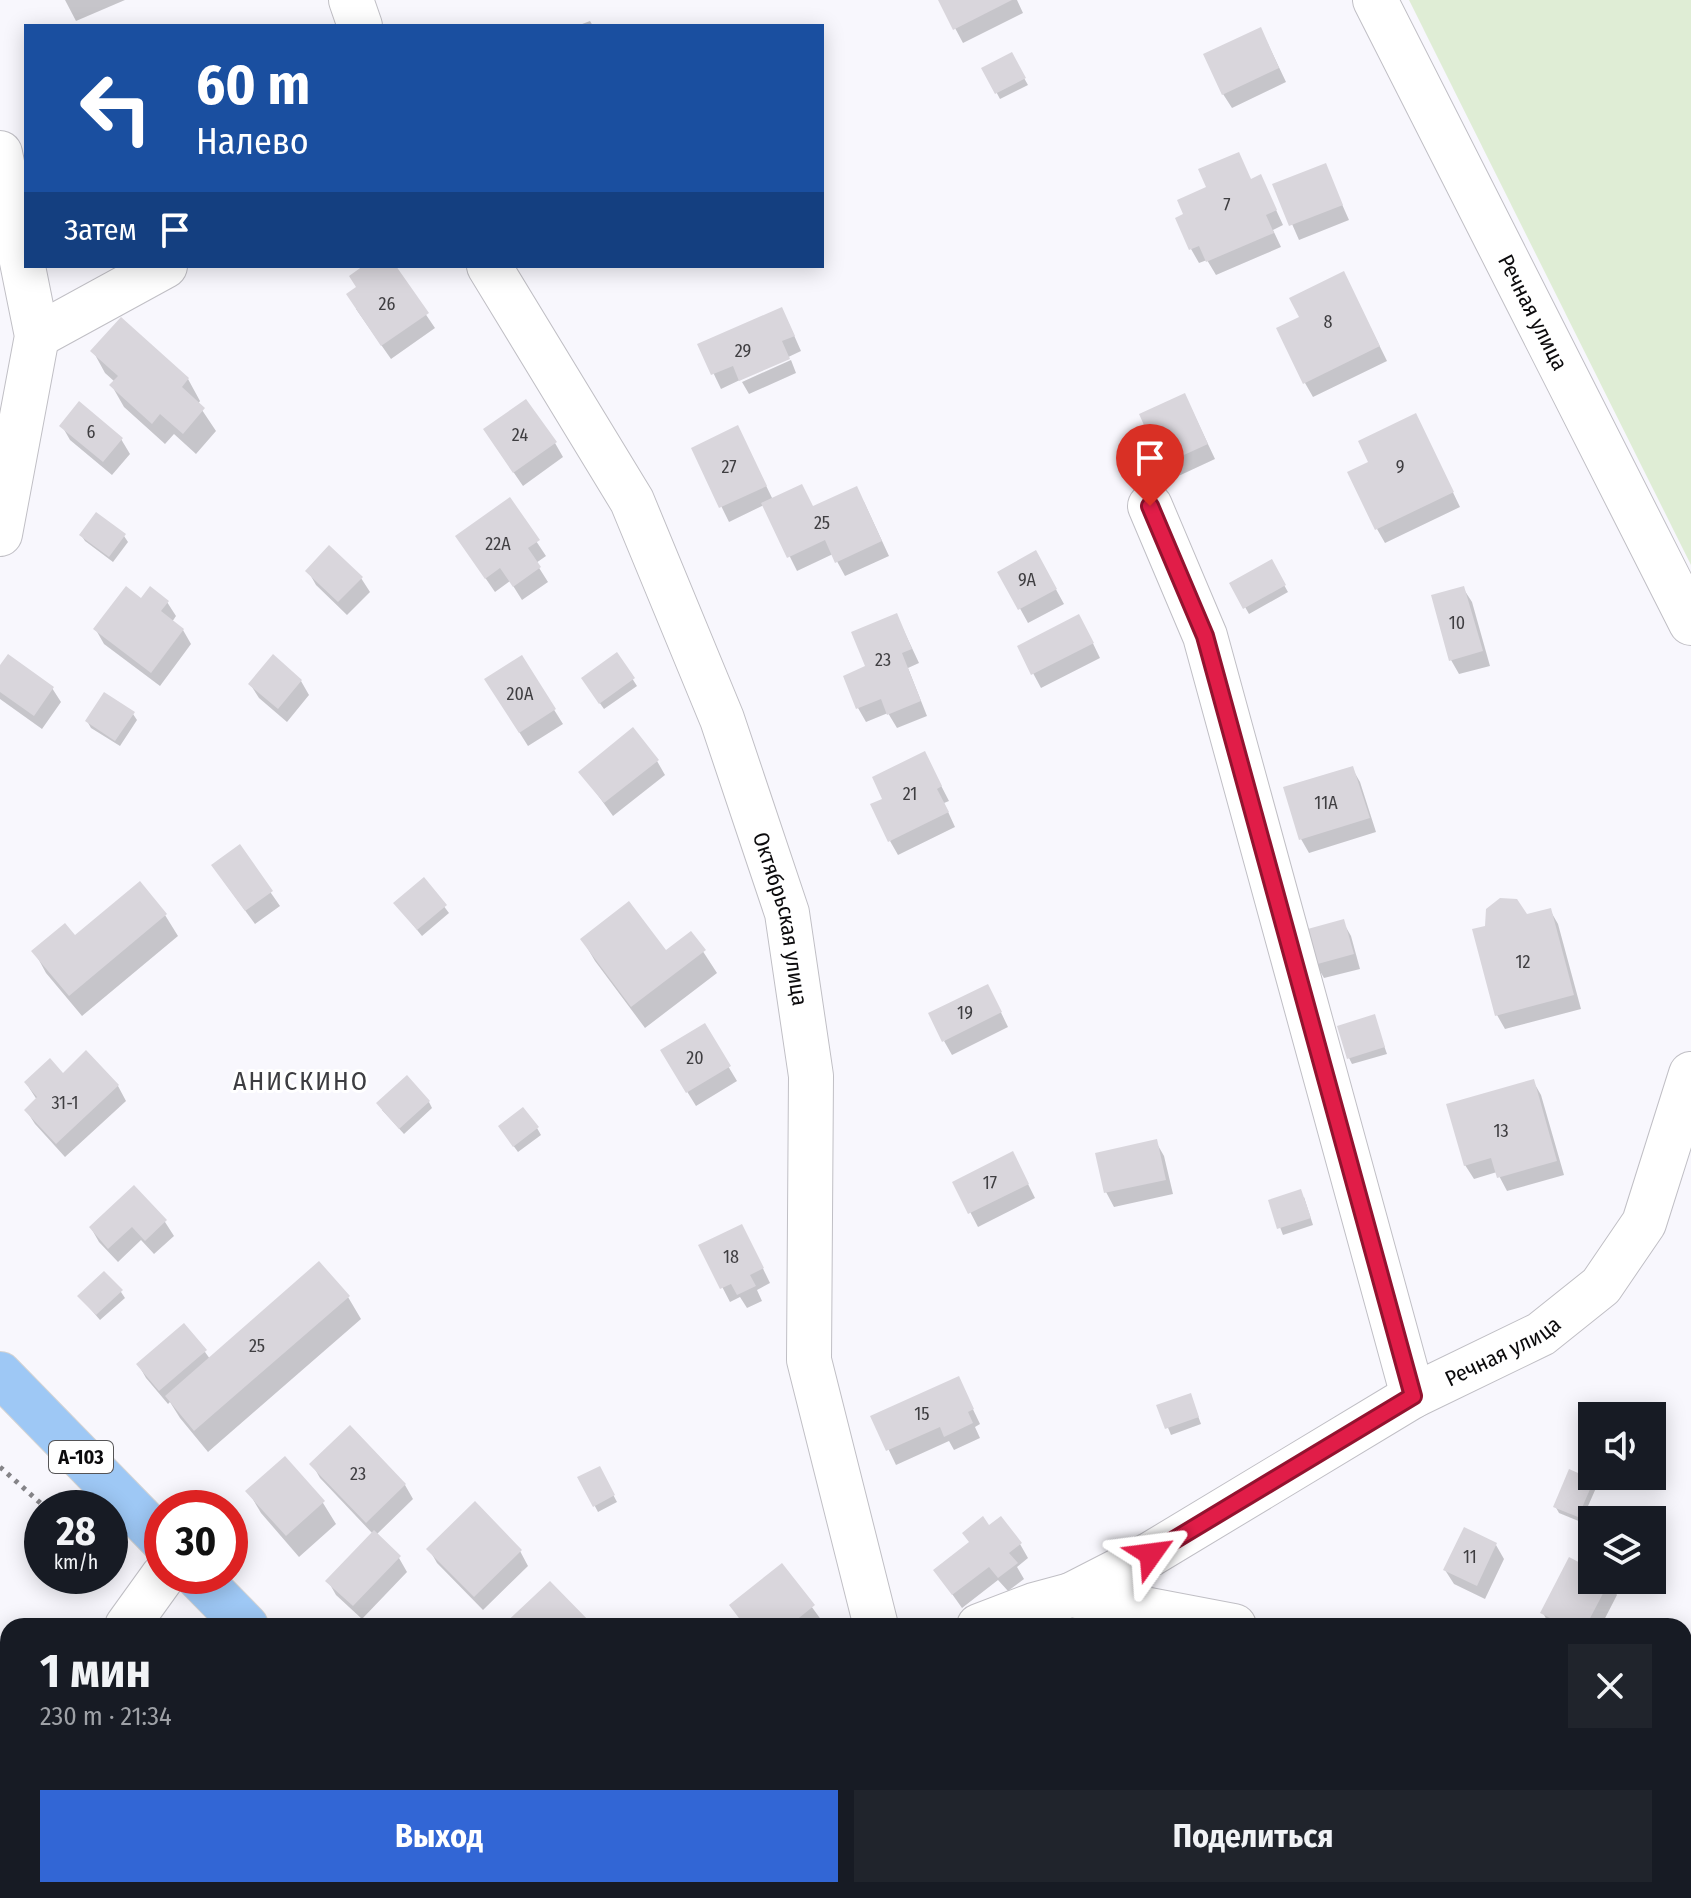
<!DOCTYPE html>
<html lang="ru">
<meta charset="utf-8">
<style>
body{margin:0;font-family:"Fira Sans Condensed",sans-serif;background:#20242c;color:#f1f3f6;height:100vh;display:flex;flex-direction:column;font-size:30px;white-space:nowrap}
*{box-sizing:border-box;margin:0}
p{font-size:26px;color:#9ea1a6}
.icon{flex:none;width:44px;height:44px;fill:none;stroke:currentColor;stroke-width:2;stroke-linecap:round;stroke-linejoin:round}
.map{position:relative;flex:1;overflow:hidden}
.details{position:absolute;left:0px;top:1618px;width:1692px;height:280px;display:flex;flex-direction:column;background:#171b24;border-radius:24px 24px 0 0;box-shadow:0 4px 20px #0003}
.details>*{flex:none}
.hud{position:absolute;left:24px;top:24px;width:800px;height:244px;border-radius:0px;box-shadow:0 4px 20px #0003;background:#1a4fa0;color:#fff;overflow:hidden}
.tools{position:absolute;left:1578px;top:1402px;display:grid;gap:16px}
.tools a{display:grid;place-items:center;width:88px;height:88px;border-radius:0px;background:#171b24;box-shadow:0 4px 20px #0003;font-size:40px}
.speed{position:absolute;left:24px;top:1490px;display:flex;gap:16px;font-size:40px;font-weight:700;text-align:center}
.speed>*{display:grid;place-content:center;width:104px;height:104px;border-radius:50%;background:#171b24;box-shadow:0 4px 20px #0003;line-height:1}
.speed small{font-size:20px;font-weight:400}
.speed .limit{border:12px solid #d22;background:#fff;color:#111}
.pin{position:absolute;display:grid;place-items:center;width:68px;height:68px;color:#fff;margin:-82px -34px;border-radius:50% 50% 50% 0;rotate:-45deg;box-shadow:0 0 8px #0007}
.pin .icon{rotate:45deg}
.me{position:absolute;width:88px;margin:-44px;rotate:59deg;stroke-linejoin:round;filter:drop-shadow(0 0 6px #0008)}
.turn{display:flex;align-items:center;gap:28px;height:168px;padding:0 40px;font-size:36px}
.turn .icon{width:104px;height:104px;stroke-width:2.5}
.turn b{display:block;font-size:56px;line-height:68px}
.then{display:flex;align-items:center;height:76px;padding:0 40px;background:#0003;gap:16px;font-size:30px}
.round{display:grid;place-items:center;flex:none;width:84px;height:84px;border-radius:0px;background:#20242c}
.headline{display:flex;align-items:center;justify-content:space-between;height:136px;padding:0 40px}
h1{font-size:48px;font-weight:700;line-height:60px}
.cta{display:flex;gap:16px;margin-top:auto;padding:16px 40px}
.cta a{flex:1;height:92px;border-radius:0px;background:#3266d5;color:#fff;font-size:32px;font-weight:700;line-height:92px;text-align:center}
.cta a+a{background:#20242c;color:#f1f3f6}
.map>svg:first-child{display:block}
</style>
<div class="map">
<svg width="1691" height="1898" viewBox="0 0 1691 1898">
<rect width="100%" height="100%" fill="#f8f7fd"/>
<path fill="#dfedd5" d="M 1409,0 L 1691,0 L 1691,565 Z"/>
<path fill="#0003" d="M 65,0 L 125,0 L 76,21 Z
M 940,0 L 1017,0 L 1023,13 L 963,43 Z
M 590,21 L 593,26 L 577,26 Z
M 1268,44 L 1286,82 L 1232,108 L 1223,94 Z
M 1011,55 L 1028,85 L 1000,99 L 984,69 Z
M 1325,166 L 1349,220 L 1299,240 L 1275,185 Z
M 1261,177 L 1283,225 L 1273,230 L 1281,247 L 1216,275 L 1207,260 L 1199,263 L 1191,249 L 1252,181 Z
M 367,266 L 393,266 L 435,328 L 391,359 L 356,309 L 358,288 Z
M 1351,288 L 1387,361 L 1313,397 L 1305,383 L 1301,317 Z
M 789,324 L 801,351 L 721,389 L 700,345 Z
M 93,351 L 188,379 L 200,401 L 198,404 L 216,431 L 196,454 L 174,434 L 165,444 L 124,407 L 112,386 L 115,382 L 105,373 Z
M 791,360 L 796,373 L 749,394 L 742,382 Z
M 1192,410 L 1215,459 L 1172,479 L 1141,415 Z
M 62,426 L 121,439 L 130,454 L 112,475 L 70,440 Z
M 1423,430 L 1460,507 L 1385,543 L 1377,529 Z
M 745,442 L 773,500 L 813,508 L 864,502 L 889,556 L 845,576 L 833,554 L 797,571 L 764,505 L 729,522 L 693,449 Z
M 555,443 L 563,457 L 523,486 L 494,444 Z
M 509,500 L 546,556 L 536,563 L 548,582 L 522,600 L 510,581 L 495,592 L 466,550 Z
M 81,535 L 124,536 L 128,542 L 113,562 L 85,541 Z
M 1036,553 L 1064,604 L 1028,623 L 1000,572 Z
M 1271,562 L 1288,592 L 1249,614 L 1232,584 Z
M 308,571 L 361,578 L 370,592 L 347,615 L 316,585 Z
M 1463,588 L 1472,602 L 1490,666 L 1459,674 L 1451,660 Z
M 142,601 L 167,602 L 176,616 L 172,622 L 183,630 L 191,644 L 160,686 L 104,644 L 96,630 Z
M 897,616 L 919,663 L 908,668 L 927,716 L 897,728 L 888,713 L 866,722 L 858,708 L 868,668 Z
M 1087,631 L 1100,658 L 1041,688 L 1019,647 Z
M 617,655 L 637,686 L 604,709 L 587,685 Z
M 521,657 L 563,724 L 528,746 L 495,694 Z
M 0,669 L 52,688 L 61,702 L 42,729 L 0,699 Z
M 301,681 L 309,695 L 287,722 L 259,698 L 250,684 Z
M 133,714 L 137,720 L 120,746 L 91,728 L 87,721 Z
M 657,761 L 665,775 L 613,816 L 581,772 Z
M 932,768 L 949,801 L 944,803 L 955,827 L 898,855 L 890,841 Z
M 1352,768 L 1360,782 L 1376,832 L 1309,853 L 1301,839 Z
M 239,847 L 280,906 L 255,924 L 222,879 Z
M 424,880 L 449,913 L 422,936 L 400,909 Z
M 1550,910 L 1558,924 L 1581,1009 L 1505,1029 L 1497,1015 L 1526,916 Z
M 165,915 L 178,936 L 82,1016 L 46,973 L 34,951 L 75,938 Z
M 1343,922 L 1351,936 L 1360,969 L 1324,978 L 1316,964 Z
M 691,933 L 717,973 L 645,1028 L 595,961 L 582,939 L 665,953 Z
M 995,1000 L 1008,1027 L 952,1055 L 944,1041 Z
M 1374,1017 L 1387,1054 L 1352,1064 L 1349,1058 Z
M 704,1026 L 737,1081 L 696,1106 L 662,1051 Z
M 86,1053 L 118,1086 L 126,1101 L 65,1157 L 35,1124 L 26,1110 L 37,1100 L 26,1083 L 63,1075 Z
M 1533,1081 L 1541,1095 L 1564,1175 L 1507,1191 L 1497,1172 L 1474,1179 L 1465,1165 Z
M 429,1102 L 432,1108 L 404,1134 L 382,1110 Z
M 537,1128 L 541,1135 L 518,1152 L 504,1133 Z
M 1156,1142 L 1164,1156 L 1173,1194 L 1114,1207 L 1106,1192 Z
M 1020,1168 L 1035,1198 L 978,1227 L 955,1183 Z
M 134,1187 L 165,1222 L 174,1236 L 154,1254 L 141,1240 L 118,1262 L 99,1242 L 91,1228 Z
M 1304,1197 L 1313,1225 L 1283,1235 L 1270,1201 Z
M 749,1240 L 770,1283 L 757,1290 L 762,1301 L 747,1308 L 740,1297 L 730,1302 L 701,1246 Z
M 121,1292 L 125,1298 L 100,1320 L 80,1297 Z
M 348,1297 L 361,1319 L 208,1452 L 180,1418 L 170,1402 L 168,1404 L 146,1378 L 138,1364 L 205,1352 L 210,1359 Z
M 958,1378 L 980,1424 L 975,1427 L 980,1438 L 954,1450 L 949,1441 L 896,1465 L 873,1417 Z
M 1193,1402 L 1201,1424 L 1171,1435 L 1159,1406 Z
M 285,1459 L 323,1503 L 336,1524 L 299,1557 L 261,1513 L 248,1491 Z
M 312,1464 L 405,1485 L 413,1499 L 376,1535 L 399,1558 L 407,1572 L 362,1619 L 336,1595 L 328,1581 L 373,1534 L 320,1478 Z
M 599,1468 L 617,1502 L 598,1512 L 580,1478 Z
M 1592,1481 L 1596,1488 L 1581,1522 L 1559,1513 L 1555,1506 Z
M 989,1528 L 1020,1544 L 1028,1558 L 1017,1567 L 1024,1579 L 1008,1591 L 998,1580 L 962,1608 L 935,1570 Z
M 1496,1545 L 1504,1559 L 1485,1599 L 1454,1584 L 1445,1570 Z
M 429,1549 L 520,1551 L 528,1566 L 483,1610 L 437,1563 Z
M 782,1566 L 822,1621 L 815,1626 L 745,1626 L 732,1606 Z
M 1592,1571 L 1592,1580 L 1609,1581 L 1617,1595 L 1601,1626 L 1550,1626 L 1543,1613 Z
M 1656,1621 L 1667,1626 L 1654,1626 Z
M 1684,1634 L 1691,1637 L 1691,1687 L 1684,1684 Z
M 0,1677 L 8,1684 L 8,1760 L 0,1754 Z
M 789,1890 L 816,1890 L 809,1898 L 798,1898 Z
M 1616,1890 L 1673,1890 L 1669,1898 L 1613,1898 Z"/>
<path fill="#d9d6dc" d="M 938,0 L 1012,0 L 953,30 Z
M 1261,27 L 1279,68 L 1222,95 L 1203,54 Z
M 1012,52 L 1026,78 L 995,94 L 981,68 Z
M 1239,152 L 1251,179 L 1261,174 L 1277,210 L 1266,215 L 1274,233 L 1206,262 L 1199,246 L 1189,250 L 1175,218 L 1183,214 L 1177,200 L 1206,187 L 1198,169 Z
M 1326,163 L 1343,205 L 1289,226 L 1272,184 Z
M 363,266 L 396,266 L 429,313 L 381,346 L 346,294 L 356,287 L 349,276 Z
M 1344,271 L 1380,346 L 1303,384 L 1276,328 L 1299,317 L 1289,298 Z
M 782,307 L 795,336 L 782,341 L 790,359 L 739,381 L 733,366 L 711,375 L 697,344 Z
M 121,317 L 189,378 L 182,387 L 205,408 L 183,434 L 160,414 L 152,424 L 109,385 L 118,376 L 90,351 Z
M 1185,393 L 1208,444 L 1162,465 L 1139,414 Z
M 526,399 L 557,442 L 513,473 L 483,429 Z
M 79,401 L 123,438 L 103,462 L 59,426 Z
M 1416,413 L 1454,492 L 1375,530 L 1347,472 L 1368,462 L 1358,441 Z
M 738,425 L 767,486 L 719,508 L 691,448 Z
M 802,484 L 813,506 L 857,486 L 882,541 L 835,563 L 825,540 L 787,558 L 761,503 Z
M 510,497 L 540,540 L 528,548 L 541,567 L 513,587 L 500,568 L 485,579 L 455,536 Z
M 96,512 L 126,534 L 109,557 L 79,535 Z
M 329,545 L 363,577 L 338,602 L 305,571 Z
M 1036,550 L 1057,589 L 1018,610 L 997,572 Z
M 1272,559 L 1286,585 L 1243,609 L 1229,583 Z
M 126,586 L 141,598 L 150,586 L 169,601 L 161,611 L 184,629 L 151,673 L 93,629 Z
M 1464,586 L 1483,651 L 1449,661 L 1431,595 Z
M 897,613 L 912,649 L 902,653 L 921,701 L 887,715 L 881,699 L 856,709 L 843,676 L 865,666 L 851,632 Z
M 1079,614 L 1094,643 L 1031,675 L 1017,646 Z
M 617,652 L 635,678 L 599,704 L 581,678 Z
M 8,654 L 54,687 L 34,716 L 0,692 L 0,665 Z
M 273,654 L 302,680 L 278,709 L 248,684 Z
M 522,655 L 556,709 L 519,733 L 484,679 Z
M 104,692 L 135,712 L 115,741 L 85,721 Z
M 633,727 L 659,760 L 604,803 L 578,772 Z
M 925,751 L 942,786 L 937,789 L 949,812 L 888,842 L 870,804 L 882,799 L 872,777 Z
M 1353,766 L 1370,818 L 1299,840 L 1283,787 Z
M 240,844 L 273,891 L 245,911 L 211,865 Z
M 424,877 L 447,905 L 417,930 L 393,903 Z
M 140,881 L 167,914 L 69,996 L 31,951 L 65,923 L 75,935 Z
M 1500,898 L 1517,899 L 1527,914 L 1551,908 L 1574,995 L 1495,1016 L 1472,929 L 1485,926 L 1486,909 Z
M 629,901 L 666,950 L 691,931 L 706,950 L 631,1007 L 580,939 Z
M 1344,919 L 1354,954 L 1314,965 L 1304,930 Z
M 988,984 L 1002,1012 L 942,1042 L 928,1013 Z
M 1375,1014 L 1385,1047 L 1347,1059 L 1337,1026 Z
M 705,1023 L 731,1066 L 686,1093 L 660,1050 Z
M 86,1050 L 119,1085 L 56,1144 L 24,1110 L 37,1097 L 24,1082 L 50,1058 L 63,1073 Z
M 407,1075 L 430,1101 L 399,1129 L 376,1103 Z
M 1534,1079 L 1557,1161 L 1497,1178 L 1491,1158 L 1464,1166 L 1446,1104 Z
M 523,1107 L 539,1127 L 513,1147 L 498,1126 Z
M 1157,1139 L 1166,1180 L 1104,1193 L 1095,1153 Z
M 1013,1151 L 1029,1184 L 968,1214 L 952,1182 Z
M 134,1185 L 167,1220 L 145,1241 L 132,1227 L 108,1249 L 89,1227 Z
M 1301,1189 L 1311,1218 L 1277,1229 L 1268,1200 Z
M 742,1224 L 764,1268 L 750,1275 L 756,1286 L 737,1295 L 731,1284 L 720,1289 L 698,1245 Z
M 319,1261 L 350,1296 L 194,1431 L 165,1396 Z
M 104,1271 L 123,1290 L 96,1315 L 77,1296 Z
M 184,1323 L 207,1350 L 159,1391 L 136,1364 Z
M 959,1376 L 974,1409 L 968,1412 L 973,1423 L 944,1437 L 940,1427 L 886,1451 L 870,1416 Z
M 1191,1393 L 1199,1417 L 1165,1429 L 1156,1405 Z
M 350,1425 L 406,1484 L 366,1523 L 309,1464 Z
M 285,1456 L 325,1501 L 286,1536 L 245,1491 Z
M 600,1466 L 615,1495 L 593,1507 L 577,1477 Z
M 1569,1469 L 1594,1480 L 1578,1517 L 1553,1507 Z
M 475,1501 L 522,1550 L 474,1597 L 426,1549 Z
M 983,1516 L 989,1525 L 1001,1516 L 1022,1543 L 1009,1553 L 1018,1563 L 998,1578 L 989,1567 L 952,1595 L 933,1570 L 969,1542 L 962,1533 Z
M 1464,1527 L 1497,1543 L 1477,1586 L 1443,1570 Z
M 374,1530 L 401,1556 L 353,1606 L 325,1581 Z
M 1569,1557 L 1592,1569 L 1592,1580 L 1610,1580 L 1586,1626 L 1566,1626 L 1540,1613 Z
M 782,1563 L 815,1605 L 789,1626 L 745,1626 L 729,1605 Z
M 550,1581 L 594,1626 L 502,1626 Z
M 1684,1632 L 1691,1635 L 1691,1655 L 1684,1671 Z
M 0,1674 L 8,1681 L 8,1741 L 0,1750 Z
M 35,1890 L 110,1890 L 120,1898 L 45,1898 Z
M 738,1890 L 771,1890 L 783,1898 L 732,1898 Z
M 903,1890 L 979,1890 L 983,1898 L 907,1898 Z
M 1614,1890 L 1659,1890 L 1656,1898 L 1612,1898 Z"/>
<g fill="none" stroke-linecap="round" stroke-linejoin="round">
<g stroke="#c0bfc5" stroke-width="46">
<g id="minor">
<path d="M 351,0 L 360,26"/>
<path id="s1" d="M 1375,0 L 1691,623"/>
<path d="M 0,153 L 37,336 L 0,534"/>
<path id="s2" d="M 489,266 L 632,501 L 722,719 L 787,913 L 811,1076 L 809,1360 L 876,1626"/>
<path d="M 37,336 L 165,266"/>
<path d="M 1150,506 L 1205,636 L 1413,1396"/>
<path id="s3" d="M 1071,1595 L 1151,1554 L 1413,1396 L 1541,1334 L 1601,1286 L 1644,1223 L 1691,1074"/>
<path d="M 127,1626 L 163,1576"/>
<path d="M 979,1626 L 1034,1605 L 1071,1595 L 1234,1626"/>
<path d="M 1684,1744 L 1691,1747"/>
<path d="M 0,1814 L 8,1802"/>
<path d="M 620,1898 L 629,1890"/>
</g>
</g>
<g stroke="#d3d3d3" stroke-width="46">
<path id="major" d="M 0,1374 L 162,1540
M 197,1576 L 246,1626
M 514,1890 L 523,1898"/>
</g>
<path stroke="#858488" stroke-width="5" stroke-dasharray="4 6" stroke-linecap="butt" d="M 0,1467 L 46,1508
M 455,1890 L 465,1898"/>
<use href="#minor" stroke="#fff" stroke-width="44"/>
<use href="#major" stroke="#9ec8f5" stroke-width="44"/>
</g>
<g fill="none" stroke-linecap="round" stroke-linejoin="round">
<g stroke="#92132f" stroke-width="20">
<path id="route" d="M 1150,506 L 1205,636 L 1413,1396 L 1151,1554"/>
</g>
<use href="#route" stroke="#e11d48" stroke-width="14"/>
</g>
<g text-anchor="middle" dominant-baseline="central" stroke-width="6" stroke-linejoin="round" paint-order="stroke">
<g font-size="18" fill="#3f3e41">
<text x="1227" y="205">7</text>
<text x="387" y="304">26</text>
<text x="1328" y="322">8</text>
<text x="743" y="351">29</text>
<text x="91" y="432">6</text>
<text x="520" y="435">24</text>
<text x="729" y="467">27</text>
<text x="1400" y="467">9</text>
<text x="822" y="523">25</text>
<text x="498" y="544">22А</text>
<text x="1027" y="580">9А</text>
<text x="1457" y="623">10</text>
<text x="883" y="660">23</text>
<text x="520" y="694">20А</text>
<text x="910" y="794">21</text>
<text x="1326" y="803">11А</text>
<text x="1523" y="962">12</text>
<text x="965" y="1013">19</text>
<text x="695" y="1058">20</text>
<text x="65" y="1103">31-1</text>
<text x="1501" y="1131">13</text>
<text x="990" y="1183">17</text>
<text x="731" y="1257">18</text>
<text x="257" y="1346">25</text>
<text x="922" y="1414">15</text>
<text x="358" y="1474">23</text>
<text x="1470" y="1557">11</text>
</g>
<rect fill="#fff" stroke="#555456" stroke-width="2" x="49" y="1441" width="64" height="32" rx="6"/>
<g font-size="20" font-weight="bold" fill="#0c0b0d">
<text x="81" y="1457">А-103</text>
</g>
<g font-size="22" fill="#0c0b0d" stroke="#fff">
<text stroke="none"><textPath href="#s1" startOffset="350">Речная улица</textPath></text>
<text stroke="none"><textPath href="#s2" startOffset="720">Октябрьская улица</textPath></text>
<text stroke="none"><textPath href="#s3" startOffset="496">Речная улица</textPath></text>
</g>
<g font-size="26" letter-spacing="2" fill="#3d3d41" stroke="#fff">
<text x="301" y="1081">АНИСКИНО</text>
</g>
</g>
</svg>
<div class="tools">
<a><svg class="icon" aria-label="sound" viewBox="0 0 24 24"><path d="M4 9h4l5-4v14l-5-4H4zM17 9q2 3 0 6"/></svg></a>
<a><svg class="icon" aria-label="layers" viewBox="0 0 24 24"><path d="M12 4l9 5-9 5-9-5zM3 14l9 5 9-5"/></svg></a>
</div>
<div class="speed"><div>28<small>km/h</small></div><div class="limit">30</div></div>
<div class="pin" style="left:1150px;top:506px;background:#d93025"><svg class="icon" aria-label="arrive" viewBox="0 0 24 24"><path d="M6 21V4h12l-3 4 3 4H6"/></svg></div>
<svg class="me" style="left:1151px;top:1554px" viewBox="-20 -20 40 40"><path d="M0-17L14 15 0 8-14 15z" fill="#e11d48" stroke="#fff" stroke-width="4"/></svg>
<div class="hud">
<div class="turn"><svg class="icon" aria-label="left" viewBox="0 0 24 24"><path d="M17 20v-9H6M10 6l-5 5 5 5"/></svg><div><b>60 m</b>Налево</div></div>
<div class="then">Затем<svg class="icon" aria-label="arrive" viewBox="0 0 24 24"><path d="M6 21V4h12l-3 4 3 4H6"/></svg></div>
</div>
<section class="details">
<div class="headline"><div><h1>1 мин</h1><p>230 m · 21:34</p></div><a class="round"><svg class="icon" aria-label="close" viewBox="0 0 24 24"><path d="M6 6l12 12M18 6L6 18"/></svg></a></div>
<div class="cta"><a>Выход</a><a>Поделиться</a></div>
</section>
</div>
